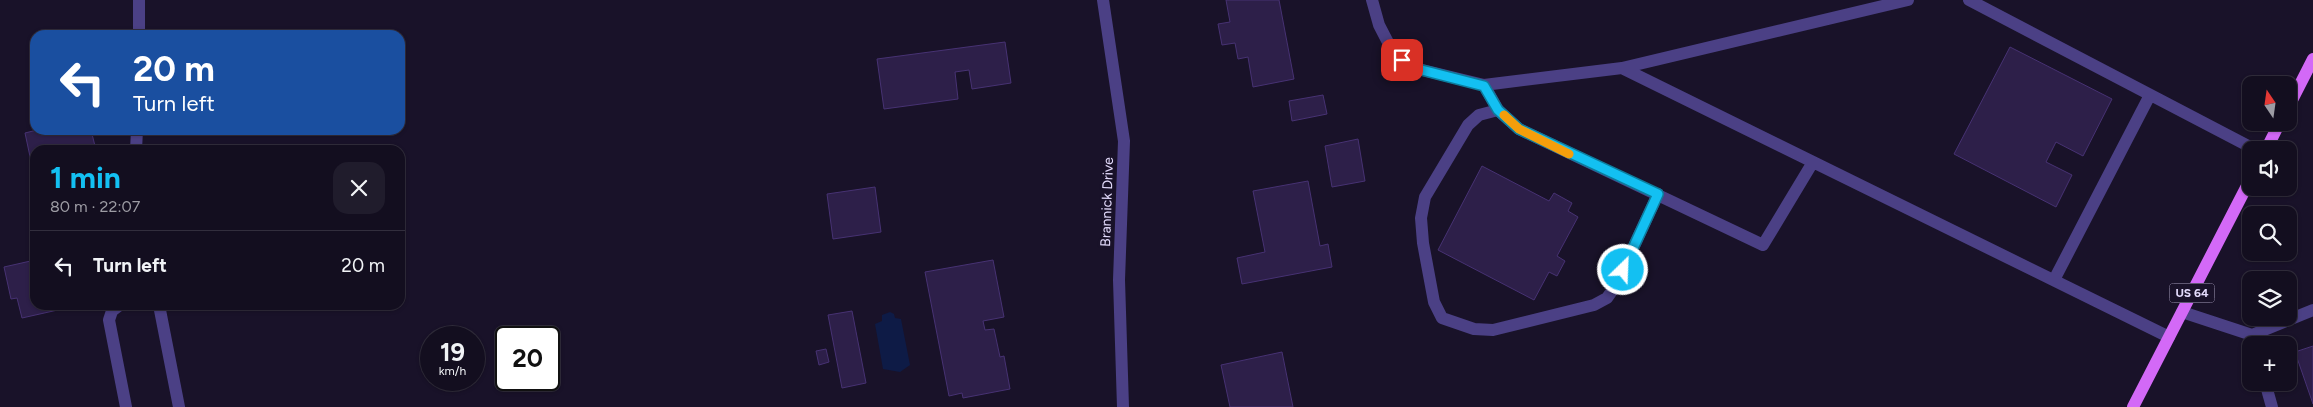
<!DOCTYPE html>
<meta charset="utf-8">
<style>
body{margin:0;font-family:Figtree,sans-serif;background:#201c2c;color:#f1f3f6;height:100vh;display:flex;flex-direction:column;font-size:19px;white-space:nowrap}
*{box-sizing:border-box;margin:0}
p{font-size:16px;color:#9d9ca4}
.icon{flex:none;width:28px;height:28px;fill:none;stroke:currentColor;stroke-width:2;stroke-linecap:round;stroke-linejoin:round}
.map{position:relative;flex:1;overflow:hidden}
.panel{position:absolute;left:30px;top:145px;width:375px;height:165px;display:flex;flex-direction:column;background:#130e1f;border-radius:15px;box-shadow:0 1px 4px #0004,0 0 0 1px #322e3d}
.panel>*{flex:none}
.guide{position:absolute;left:30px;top:30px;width:375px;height:105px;border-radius:15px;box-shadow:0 1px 4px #0004,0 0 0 1px #322e3d;background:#1a4fa0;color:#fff;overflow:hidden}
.needle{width:32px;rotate:347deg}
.controls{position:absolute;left:2242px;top:76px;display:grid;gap:10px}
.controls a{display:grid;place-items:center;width:55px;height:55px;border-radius:10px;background:#130e1f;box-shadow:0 1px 4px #0004,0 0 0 1px #322e3d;font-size:25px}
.speed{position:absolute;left:420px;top:326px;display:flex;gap:10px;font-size:25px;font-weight:700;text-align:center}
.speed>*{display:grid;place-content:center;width:65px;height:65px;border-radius:50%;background:#130e1f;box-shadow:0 1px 4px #0004,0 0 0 1px #322e3d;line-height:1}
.speed small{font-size:12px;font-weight:400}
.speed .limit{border:2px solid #111;border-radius:8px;background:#fff;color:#111}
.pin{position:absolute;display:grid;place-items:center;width:42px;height:42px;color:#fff;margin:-21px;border-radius:10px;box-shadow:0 2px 8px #0006}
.me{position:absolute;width:55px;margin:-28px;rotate:24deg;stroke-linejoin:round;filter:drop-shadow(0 0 4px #0008)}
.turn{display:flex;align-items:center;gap:18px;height:105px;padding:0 20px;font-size:22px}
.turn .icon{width:65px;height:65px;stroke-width:2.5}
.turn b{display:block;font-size:35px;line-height:42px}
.round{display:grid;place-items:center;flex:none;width:52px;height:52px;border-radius:15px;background:#201c2c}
.headline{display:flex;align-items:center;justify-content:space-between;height:85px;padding:0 20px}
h1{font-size:30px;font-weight:700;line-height:38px;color:#13c0f2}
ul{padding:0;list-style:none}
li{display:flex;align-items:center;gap:15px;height:70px;padding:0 20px;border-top:1px solid #322e3d}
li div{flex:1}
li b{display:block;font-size:19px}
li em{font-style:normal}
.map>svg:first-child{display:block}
</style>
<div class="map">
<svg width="2313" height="407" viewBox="0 0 2313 407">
<rect width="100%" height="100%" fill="#191229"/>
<path fill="#0e1b46" d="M 890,312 L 894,314 L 895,318 L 901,319 L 910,365 L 900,372 L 883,369 L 875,324 L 882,321 L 882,315 Z"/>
<path fill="#2d1f49" stroke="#473273" d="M 1226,0 L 1279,0 L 1294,79 L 1253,87 L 1248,57 L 1238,59 L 1235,43 L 1222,45 L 1218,24 L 1230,22 Z
M 1005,42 L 1011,83 L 972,89 L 969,70 L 955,72 L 958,99 L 884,109 L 877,59 Z
M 2010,47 L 2112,99 L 2083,156 L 2056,142 L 2046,162 L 2072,175 L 2056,207 L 1954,154 Z
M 1323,95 L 1327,114 L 1292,121 L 1289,101 Z
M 37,130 L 91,130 L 96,150 L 35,150 L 35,180 L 25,133 Z
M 1358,139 L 1365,181 L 1332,187 L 1325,146 Z
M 1482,166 L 1549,201 L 1554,193 L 1572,203 L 1568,211 L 1578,217 L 1557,256 L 1565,261 L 1557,276 L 1549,272 L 1534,300 L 1438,250 Z
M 1308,181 L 1320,246 L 1328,244 L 1332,267 L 1242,284 L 1237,258 L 1265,252 L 1253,191 Z
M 875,187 L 881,232 L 833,239 L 827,194 Z
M 35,260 L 35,305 L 80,305 L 22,318 L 17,298 L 11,299 L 4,267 Z
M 993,260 L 1004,317 L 983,321 L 985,330 L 994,329 L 1000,357 L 1004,356 L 1010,389 L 963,398 L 962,393 L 949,396 L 925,272 Z
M 852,311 L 866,383 L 842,388 L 828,315 Z
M 2313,346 L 2313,404 L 2295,352 Z
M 826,349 L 829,362 L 819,365 L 816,351 Z
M 1282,352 L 1293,407 L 1230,407 L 1221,365 Z"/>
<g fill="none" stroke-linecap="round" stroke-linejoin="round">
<path stroke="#4b4085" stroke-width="12" d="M 1372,0 L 1379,25 L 1394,54 L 1410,67 L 1484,85 L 1622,68 L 1908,0
M 1969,0 L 2256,150
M 139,35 L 139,0
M 1622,68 L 2169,337
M 1484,85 L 1498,110 L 1519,129 L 1763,245 L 1813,162
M 1498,110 L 1479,115 L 1468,125 L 1425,197 L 1421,218 L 1423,243 L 1434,302 L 1442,318 L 1474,329 L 1493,330 L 1594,305 L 1607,298 L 1616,285 L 1658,194
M 136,150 L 137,130
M 2054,280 L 2150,95
M 120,305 L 112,311 L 109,320 L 126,407
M 159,305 L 179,407
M 2182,312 L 2252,335 L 2313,310
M 2265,382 L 2272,407"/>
<path stroke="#4b4085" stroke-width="12" d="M 1103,0 L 1124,141 L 1119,280 L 1123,407"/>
<path stroke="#d369f7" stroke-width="12" d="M 2289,106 L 2313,59
M 2266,150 L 2280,122
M 2133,407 L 2251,178"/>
</g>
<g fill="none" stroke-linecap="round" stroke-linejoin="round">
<g stroke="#0c7d9d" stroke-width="12">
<path id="route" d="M 1402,60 L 1410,67 L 1484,86 L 1498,110 L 1519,129 L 1658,194 L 1623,270"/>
</g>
<use href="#route" stroke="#13c0f2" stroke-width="9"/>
<path stroke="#f59e0b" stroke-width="9" d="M 1504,115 L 1519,129 L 1569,154"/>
</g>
<g text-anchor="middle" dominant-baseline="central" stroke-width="5" stroke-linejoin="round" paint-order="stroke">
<rect fill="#191229" stroke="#a79fbd" stroke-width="1" x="2169.5" y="283.5" width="45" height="19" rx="4"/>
<g font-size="12" font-weight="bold" fill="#e4dcfd">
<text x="2192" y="293">US 64</text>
</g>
<g font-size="14" fill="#e4dcfd" stroke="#191229">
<text transform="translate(1107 202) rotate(-88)">Brannick Drive</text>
</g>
</g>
</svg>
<div class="controls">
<a><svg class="needle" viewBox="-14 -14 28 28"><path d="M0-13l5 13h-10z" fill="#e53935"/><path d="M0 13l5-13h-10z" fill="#9d9ca4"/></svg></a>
<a><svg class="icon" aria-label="sound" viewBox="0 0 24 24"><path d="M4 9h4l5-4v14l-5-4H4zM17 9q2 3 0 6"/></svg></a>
<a><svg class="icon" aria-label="search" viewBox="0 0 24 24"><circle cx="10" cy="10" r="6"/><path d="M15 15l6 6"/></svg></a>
<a><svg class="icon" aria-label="layers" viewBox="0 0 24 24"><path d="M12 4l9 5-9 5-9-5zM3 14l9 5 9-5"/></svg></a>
<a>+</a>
</div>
<div class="speed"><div>19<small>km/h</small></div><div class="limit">20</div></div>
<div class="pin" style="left:1402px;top:60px;background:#d93025"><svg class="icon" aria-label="arrive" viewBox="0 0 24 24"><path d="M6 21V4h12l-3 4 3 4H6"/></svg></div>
<svg class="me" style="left:1623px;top:270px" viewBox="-20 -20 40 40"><circle r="17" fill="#13c0f2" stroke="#fff" stroke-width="3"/><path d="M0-11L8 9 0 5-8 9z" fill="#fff"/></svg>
<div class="guide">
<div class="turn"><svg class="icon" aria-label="left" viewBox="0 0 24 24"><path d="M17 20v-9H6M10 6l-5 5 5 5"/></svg><div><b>20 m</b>Turn left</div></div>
</div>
<section class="panel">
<div class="headline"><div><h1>1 min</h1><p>80 m · 22:07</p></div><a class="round"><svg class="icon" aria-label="close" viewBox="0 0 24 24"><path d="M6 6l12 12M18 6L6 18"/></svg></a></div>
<ul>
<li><svg class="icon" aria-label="left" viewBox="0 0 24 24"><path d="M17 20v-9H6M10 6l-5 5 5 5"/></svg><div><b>Turn left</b></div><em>20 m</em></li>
</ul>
</section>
</div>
